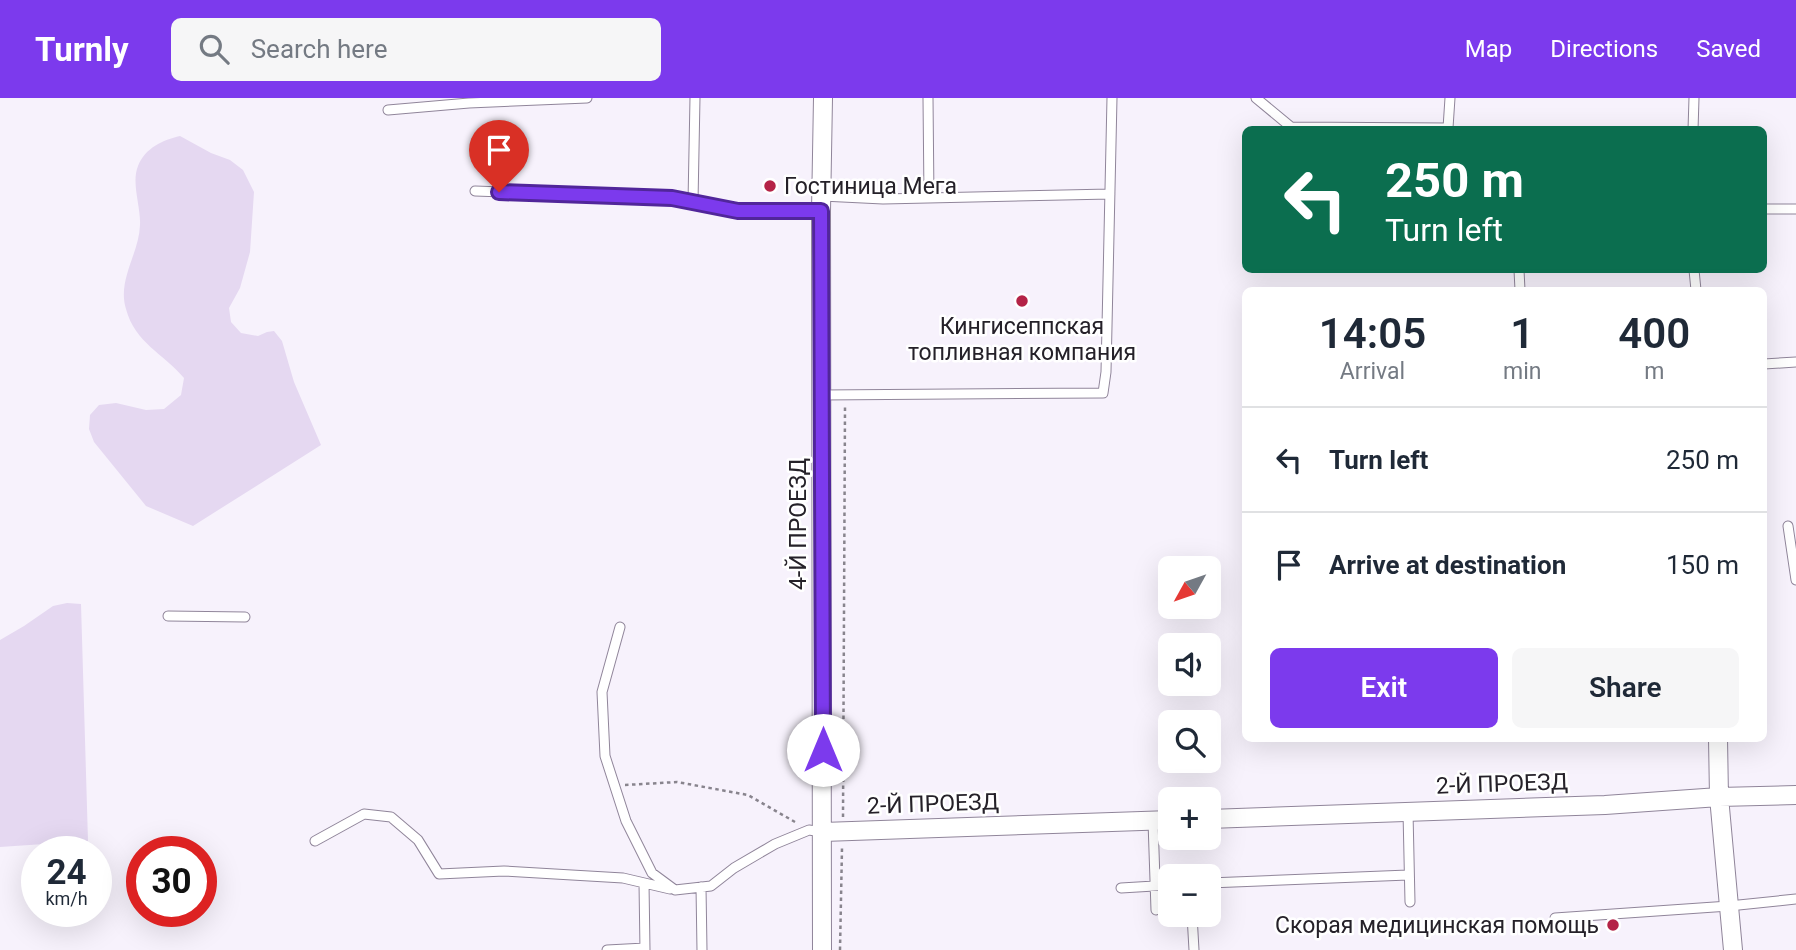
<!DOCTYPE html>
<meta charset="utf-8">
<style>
body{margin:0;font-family:Roboto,sans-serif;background:#f6f6f7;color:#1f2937;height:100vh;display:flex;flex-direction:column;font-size:26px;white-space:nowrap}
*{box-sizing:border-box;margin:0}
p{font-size:23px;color:#747a83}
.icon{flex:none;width:38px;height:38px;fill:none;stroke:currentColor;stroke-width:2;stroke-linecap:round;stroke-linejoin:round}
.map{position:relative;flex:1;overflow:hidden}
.panel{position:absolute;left:1242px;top:189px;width:525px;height:455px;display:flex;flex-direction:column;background:#fff;border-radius:10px;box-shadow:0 7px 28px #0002}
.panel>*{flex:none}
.hud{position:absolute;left:1242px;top:28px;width:525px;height:147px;border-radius:10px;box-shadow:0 7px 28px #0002;background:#0b6e4f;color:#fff;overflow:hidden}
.needle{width:46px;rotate:230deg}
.fabs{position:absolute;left:1158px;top:458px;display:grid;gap:14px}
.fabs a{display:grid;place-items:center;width:63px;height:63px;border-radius:10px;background:#fff;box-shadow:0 7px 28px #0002;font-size:35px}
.speed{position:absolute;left:21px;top:738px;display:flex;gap:14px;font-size:35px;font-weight:700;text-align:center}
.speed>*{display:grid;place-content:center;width:91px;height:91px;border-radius:50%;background:#fff;box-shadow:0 7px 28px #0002;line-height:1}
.speed small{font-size:18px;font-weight:400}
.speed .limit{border:10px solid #d22;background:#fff;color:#111}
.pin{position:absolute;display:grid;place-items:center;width:60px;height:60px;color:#fff;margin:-72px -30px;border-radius:50% 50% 50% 0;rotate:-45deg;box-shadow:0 0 7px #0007}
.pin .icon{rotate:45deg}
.me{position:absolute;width:77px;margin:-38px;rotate:0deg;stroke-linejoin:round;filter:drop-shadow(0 0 5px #0008)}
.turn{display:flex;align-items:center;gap:24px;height:147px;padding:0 28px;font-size:32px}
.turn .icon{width:91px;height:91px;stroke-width:2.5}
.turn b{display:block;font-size:49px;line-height:60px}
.eta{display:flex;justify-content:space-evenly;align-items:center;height:119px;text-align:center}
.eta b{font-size:42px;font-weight:600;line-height:49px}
.cta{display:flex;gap:14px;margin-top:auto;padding:14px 28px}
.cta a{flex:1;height:80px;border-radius:10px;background:#7c3aed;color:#fff;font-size:28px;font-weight:600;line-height:80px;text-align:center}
.cta a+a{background:#f6f6f7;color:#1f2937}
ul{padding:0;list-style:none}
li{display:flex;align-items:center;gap:21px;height:105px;padding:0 28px;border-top:2px solid #e0e1e3}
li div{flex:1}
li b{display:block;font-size:26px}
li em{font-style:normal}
header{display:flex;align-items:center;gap:42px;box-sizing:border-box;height:98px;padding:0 35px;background:#7c3aed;color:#fff}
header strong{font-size:33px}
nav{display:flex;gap:38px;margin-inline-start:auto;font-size:24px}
.search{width:490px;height:63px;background:#f6f6f7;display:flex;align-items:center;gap:18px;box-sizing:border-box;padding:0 24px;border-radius:10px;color:#747a83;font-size:26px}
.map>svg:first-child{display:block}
</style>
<header>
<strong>Turnly</strong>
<div class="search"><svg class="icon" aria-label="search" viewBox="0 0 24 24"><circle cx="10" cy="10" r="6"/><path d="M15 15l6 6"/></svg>Search here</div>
<nav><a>Map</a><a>Directions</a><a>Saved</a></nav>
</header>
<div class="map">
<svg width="1796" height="852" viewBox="0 0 1796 852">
<rect width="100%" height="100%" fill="#f7f2fc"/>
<path fill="#e5d8f1" d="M 180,38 L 211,55 L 230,62 L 243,72 L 254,94 L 250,154 L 240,190 L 229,210 L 231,224 L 241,235 L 258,238 L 267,234 L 274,233 L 282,243 L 294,284 L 321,347 L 193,428 L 146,408 L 94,344 L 89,331 L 90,317 L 99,307 L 116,305 L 146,312 L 164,311 L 181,297 L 184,280 C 163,255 135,245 126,211 C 117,182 139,156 140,127 C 141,109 131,85 138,68 C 145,50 163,42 180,38 Z
M 67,505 L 81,506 L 88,743 L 0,749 L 0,542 L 24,528 L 53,508 Z"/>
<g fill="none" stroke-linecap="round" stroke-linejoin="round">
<g stroke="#90859a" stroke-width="11">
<path id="service" d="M 928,0 L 929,100
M 1256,0 L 1291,29 L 1448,30 L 1450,0
M 388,12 L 469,5 L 587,0
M 1693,32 L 1694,0
M 475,93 L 672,100 L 738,113 L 821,113
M 822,98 L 883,101 L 1110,96
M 693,104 L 695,0
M 1764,111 L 1796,111
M 1519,172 L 1520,192
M 1694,172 L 1696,192
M 1764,266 L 1796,264
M 822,297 L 1103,295 L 1106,274 L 1112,0
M 1788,428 L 1796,482
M 168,518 L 245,519
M 620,529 L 602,594 L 605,658 L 626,723 L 652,775 L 675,792 L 711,788 L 734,770 L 775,746 L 809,732 L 822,734
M 1408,714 L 1410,804
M 1153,723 L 1156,812
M 315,743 L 364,716 L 391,719 L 418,742 L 439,776 L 504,773 L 623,780 L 670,791
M 644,785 L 645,852
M 1209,785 L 1408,777
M 701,789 L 702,852
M 1121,790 L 1171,787
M 1192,817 L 1194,852
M 1555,820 L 1729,808 L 1796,801
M 607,852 L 645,850"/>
</g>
<g stroke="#90859a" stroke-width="20">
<path id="minor" d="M 1718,640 L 1719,699 L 1733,852
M 1209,721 L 1605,707 L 1719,699 L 1796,697
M 823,734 L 1171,722
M 822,852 L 821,113 L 823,0"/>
</g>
<path stroke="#88848d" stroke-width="2.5" stroke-dasharray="3.5 3.5" stroke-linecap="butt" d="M 625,687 L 677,684 L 748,697 L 795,724
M 843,719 L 845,309
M 840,852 L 842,750"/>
<use href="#service" stroke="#fff" stroke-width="9"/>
<use href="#minor" stroke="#fff" stroke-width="18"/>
</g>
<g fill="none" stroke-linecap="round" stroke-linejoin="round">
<g stroke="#51269a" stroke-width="18">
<path id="route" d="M 499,94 L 672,100 L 738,113 L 821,113 L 823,652"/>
</g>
<use href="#route" stroke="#7c3aed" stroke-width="12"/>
</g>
<g fill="#b42347" stroke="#fff" stroke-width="2.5">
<circle cx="770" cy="88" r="7"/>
<circle cx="1022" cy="203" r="7"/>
<circle cx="1613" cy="827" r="7"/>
</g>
<g text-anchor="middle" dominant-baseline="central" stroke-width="5" stroke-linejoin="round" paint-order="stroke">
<g font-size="23" fill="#252129" stroke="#fff" text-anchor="start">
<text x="784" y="88">Гостиница Мега</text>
<text x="1022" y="228" text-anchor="middle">Кингисеппская<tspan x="1022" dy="26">топливная компания</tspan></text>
<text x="1599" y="827" text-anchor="end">Скорая медицинская помощь</text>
</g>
<g font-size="23" fill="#252129" stroke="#fff">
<text transform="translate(798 426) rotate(-90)">4-Й ПРОЕЗД</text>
<text transform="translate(1502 686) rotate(-2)">2-Й ПРОЕЗД</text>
<text transform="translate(933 706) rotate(-2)">2-Й ПРОЕЗД</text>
</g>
</g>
</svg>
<div class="fabs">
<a><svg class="needle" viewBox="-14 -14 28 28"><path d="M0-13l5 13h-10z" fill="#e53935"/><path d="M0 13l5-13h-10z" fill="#747a83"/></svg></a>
<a><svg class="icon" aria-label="sound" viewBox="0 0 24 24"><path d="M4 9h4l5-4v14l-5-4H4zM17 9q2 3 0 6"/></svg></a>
<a><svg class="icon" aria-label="search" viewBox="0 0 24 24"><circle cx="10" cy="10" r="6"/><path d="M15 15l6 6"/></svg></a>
<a>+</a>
<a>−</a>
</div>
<div class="speed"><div>24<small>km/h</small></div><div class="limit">30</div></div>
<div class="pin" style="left:499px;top:94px;background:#d93025"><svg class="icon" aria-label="arrive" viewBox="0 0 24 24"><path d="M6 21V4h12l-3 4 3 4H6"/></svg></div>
<svg class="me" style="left:823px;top:652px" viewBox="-20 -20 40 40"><circle r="19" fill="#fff"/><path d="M0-13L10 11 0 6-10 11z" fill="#7c3aed"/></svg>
<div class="hud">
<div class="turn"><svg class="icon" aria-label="left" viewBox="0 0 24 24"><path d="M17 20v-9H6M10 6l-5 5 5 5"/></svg><div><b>250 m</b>Turn left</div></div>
</div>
<section class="panel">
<div class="eta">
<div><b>14:05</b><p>Arrival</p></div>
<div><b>1</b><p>min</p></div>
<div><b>400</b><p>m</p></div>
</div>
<ul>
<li><svg class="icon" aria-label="left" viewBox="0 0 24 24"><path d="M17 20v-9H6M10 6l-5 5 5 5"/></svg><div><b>Turn left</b></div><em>250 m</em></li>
<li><svg class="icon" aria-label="arrive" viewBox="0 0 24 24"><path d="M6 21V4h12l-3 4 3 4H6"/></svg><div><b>Arrive at destination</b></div><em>150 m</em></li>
</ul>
<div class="cta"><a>Exit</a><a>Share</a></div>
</section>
</div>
